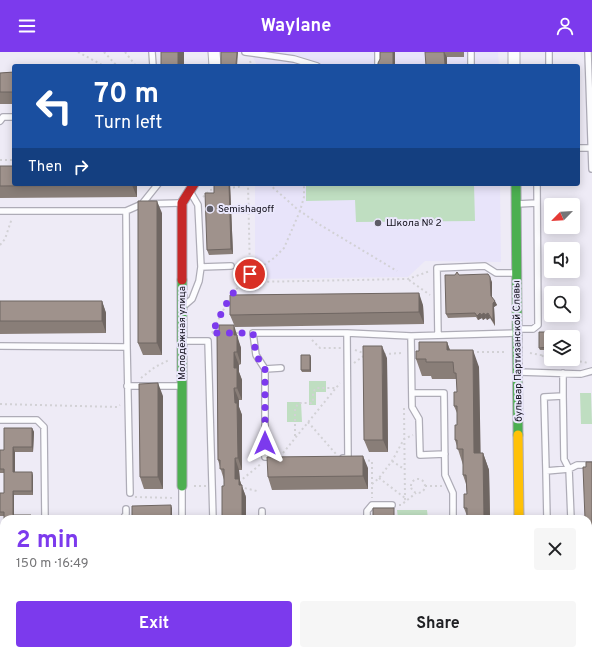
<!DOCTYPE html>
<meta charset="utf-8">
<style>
body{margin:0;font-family:Overpass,sans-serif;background:#f6f6f6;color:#202124;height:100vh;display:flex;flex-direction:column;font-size:15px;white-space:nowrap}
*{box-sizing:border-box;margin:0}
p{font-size:13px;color:#757577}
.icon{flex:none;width:22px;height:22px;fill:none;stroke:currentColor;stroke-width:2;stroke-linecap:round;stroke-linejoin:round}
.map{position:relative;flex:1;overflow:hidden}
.details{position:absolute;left:0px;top:463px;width:592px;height:140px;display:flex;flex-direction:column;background:#fff;border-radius:12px 12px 0 0;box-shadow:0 2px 10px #0003}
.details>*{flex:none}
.banner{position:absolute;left:12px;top:12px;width:568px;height:122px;border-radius:4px;box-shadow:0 2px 10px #0003;background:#1a4fa0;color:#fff;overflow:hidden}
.needle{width:26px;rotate:246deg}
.fabs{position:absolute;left:544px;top:146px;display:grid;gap:8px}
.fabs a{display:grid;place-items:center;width:36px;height:36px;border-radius:4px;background:#fff;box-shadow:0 2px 10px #0003;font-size:20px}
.pin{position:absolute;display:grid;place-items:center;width:34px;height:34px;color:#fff;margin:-17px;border:2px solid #fff;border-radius:50%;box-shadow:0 1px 4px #0007}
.me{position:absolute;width:44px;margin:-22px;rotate:0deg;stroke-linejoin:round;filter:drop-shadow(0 0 3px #0008)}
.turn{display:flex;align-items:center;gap:14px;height:84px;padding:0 16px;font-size:18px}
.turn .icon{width:52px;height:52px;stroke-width:2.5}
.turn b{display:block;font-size:28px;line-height:34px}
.then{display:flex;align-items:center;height:38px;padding:0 16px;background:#0003;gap:8px;font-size:15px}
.round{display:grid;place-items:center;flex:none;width:42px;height:42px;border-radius:4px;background:#f6f6f6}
.summary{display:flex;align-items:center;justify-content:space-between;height:68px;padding:0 16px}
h1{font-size:24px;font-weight:700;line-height:30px;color:#7c3aed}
.action{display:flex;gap:8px;margin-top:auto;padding:8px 16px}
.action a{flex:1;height:46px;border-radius:4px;background:#7c3aed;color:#fff;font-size:16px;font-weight:700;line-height:46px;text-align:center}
.action a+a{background:#f6f6f6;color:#202124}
header{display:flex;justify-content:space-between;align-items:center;height:52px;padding:0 16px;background:#7c3aed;color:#fff;font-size:18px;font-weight:700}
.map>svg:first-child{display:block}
</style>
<header><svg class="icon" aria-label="menu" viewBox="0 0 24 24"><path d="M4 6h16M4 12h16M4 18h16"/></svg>Waylane<svg class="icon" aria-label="person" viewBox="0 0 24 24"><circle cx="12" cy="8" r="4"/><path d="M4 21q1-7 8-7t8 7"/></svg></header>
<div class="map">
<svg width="592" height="603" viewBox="0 0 592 603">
<rect width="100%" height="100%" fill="#eeebf6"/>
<path fill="#e8e4fa" d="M 250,0 L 498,0 L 499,14 L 256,14 L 256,11 Z
M 255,132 L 500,132 L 501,210 L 425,209 L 408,225 L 255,227 Z
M 127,599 L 288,599 L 288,603 L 127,603 Z"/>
<path fill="#bfdec1" d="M 306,132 L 474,132 L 475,169 L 356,170 L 355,148 L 306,149 Z
M 309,329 L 326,329 L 326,340 L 316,340 L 316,353 L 309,353 Z
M 580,341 L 591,341 L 592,372 L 581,372 Z
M 287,350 L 301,350 L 302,370 L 287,370 Z
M 397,458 L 427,458 L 428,467 L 398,467 Z"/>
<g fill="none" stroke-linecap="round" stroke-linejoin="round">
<g stroke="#aeacb7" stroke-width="8">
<path id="lane" d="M 152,0 L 153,14
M 245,0 L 294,7 L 317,14
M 378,0 L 378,14
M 588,0 L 592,117
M 471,14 L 471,0
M 549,14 L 549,0
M 0,69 L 3,65 L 14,65
M 578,96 L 592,96
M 142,152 L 158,132
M 517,152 L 537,151
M 0,159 L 126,159 L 142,152 L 180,151
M 126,159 L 127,295
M 201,215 L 231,214
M 185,253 L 192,247 L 199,229 L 201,215 L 198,153 L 191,141
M 518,277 L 533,277 L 538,273 L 537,132
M 438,283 L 437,216 L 485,214 L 496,221 L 516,221
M 411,284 L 412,355 L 419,367 L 420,403 L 445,402
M 183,289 L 208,289 L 213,467
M 0,294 L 127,295 L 130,441
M 265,317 L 281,316
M 519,320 L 581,322 L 592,319
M 563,321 L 563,344 L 564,407 L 569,417 L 571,467
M 127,334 L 181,334
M 412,341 L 444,341 L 445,423 L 453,441 L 453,467
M 563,344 L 544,345 L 546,419 L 569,417 L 577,413 L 592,413
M 0,368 L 37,368 L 44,375 L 45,467
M 277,405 L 265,405 L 265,317 L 256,303 L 253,281 L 347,281 L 411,284 L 517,281
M 343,406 L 348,406 L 347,281
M 546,419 L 547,467
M 182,435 L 182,467
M 123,467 L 126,462 L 126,457
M 262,467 L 262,459
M 367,467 L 367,459 L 372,453 L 392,453
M 0,497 L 4,497
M 0,572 L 4,572
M 588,591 L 592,592
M 303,599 L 303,603
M 76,603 L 76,599
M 551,603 L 554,599"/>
</g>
<g stroke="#aeacb7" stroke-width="13">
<path id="street" d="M 214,0 L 215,14
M 514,0 L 514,14
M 588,558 L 592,558
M 523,599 L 523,603"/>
</g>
<g stroke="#aeacb7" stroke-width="11">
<path id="fast" d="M 516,132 L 518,383
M 182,228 L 182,434"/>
</g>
<g stroke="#aeacb7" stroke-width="11">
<path id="slow" d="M 518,383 L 519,467"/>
</g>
<g stroke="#aeacb7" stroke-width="11">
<path id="jam" d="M 182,228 L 182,151 L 194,132"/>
</g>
<path stroke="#d2d1d5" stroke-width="2" stroke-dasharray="2 3" stroke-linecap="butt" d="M 78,0 L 104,14
M 104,0 L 117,14
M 125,0 L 136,14
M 250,9 L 252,14
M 0,108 L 14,108
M 269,132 L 296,156 L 317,171 L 397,219
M 228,136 L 238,135 L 246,132
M 203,145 L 210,138 L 216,137
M 0,193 L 5,187 L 12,166
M 260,216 L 274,206 L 284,196 L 300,159 L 304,145 L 304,132
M 235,220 L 252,230 L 408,227 L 430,219
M 409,228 L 430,243
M 212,281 C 223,258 231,240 250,222 L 248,132
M 212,281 L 222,281
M 236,281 L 246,281
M 312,288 L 320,296 L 341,296
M 355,298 L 366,302
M 472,300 L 505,300
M 530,301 L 551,305
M 384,302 L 403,301
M 542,303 L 549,314
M 565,307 L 589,311
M 354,311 L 365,303
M 141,326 L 155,315 L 169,308
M 0,352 L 117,355 L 120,353
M 404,356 L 405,447 L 407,449
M 308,370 L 336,402
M 295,384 L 295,356 L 299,351 L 311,351 L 313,350 L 313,340 L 316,336 L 336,336
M 283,401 L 340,331
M 363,408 L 372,409 L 372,446
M 392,409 L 404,417
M 379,426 L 405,446
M411 434a7 7 0 1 1 14 0a7 7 0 1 1-14 0Z
M 239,430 L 262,411
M 372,432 L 379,426 L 392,409 L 404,387 L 413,383
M 194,434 L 206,434
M 425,434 L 442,434
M 240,435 L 257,439
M 135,445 L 175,446
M 399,453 L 401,453 L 416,441
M 0,506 L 4,506
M 28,603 L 29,599
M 320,603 L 323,599
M 484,603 L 487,599"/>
<use href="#lane" stroke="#fcfcfe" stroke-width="5.5"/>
<use href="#street" stroke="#fcfcfe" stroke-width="11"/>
<use href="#fast" stroke="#4caf50" stroke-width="9"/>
<use href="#slow" stroke="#ffc107" stroke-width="9"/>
<use href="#jam" stroke="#c62828" stroke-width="9"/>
</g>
<path fill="#897e78" d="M 425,0 L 464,0 L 464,5 L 447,5 Z
M 14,20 L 14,52 L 0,52 L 0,21 Z
M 0,114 L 14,132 L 137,132 L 137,145 L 0,146 Z
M 214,132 L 230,132 L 233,202 L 209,203 L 207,198 L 214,141 Z
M 162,161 L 162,303 L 143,303 L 138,291 Z
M 459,223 L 492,230 L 492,245 L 497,253 L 494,255 L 495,274 L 490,266 L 487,268 L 486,266 L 483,268 L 482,266 L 478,268 L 476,265 L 448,266 L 446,262 Z
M 0,249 L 102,249 L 106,261 L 106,281 L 0,282 Z
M 423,253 L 424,272 L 235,275 L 230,263 Z
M 551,280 L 551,298 L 540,298 L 539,296 Z
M 217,282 L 238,285 L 238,288 L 241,296 L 241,312 L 239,313 L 239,320 L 242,328 L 242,348 L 239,348 L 239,355 L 242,363 L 242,418 L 239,418 L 240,429 L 246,445 L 224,434 L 224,428 L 218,408 Z
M 447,290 L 450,298 L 479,315 L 480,401 L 483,401 L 489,418 L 490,467 L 467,467 L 467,464 L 464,456 L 467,442 L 466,432 L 463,423 L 463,413 L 455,388 L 457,373 L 457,361 L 454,354 L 457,340 L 457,329 L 456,327 L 432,327 L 431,324 L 422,324 L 416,307 L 419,299 Z
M 310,303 L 311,306 L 311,320 L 302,320 L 301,318 Z
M 387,306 L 388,400 L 369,400 L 364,388 Z
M 163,344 L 163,437 L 144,437 L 140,425 Z
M 32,376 L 34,380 L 33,400 L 15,400 L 15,420 L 32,420 L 33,424 L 33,443 L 14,443 L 4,467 L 4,481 L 4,464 L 0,464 L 0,441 L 4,441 L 4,421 L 0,421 L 0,398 L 4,398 Z
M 592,410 L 592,500 L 588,489 L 586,415 Z
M 368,416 L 368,437 L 272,438 L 268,425 Z
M 0,523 L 4,523 L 4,556 L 0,556 Z"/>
<path fill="#6f6662" d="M 178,0 L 184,0 L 184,14 L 178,14 Z
M 237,0 L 238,0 L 237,14 L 236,14 Z
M 393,0 L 395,0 L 395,14 L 393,14 Z
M 444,0 L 447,5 L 447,14 L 445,14 Z
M 132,132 L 137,132 L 137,145 L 132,133 Z
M 229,132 L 230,132 L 233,202 L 231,197 Z
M 157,149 L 162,161 L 162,303 L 157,291 Z
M 490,225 L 492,230 L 492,248 L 491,244 Z
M 419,241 L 423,253 L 424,272 L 419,260 Z
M 102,249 L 106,261 L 106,281 L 102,269 Z
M 495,249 L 497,253 L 494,255 L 495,274 L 493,269 L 493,251 Z
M 480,261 L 482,266 L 478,268 L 477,264 Z
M 484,261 L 486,266 L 483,268 L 481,263 Z
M 488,261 L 490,266 L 487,268 L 485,263 Z
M 234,273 L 241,296 L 241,312 L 237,300 L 234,283 Z
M 447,290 L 453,307 L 447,298 Z
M 382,294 L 387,306 L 388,400 L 383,388 Z
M 473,298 L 479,315 L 481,418 L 474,401 Z
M 234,300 L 239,313 L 239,320 L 242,328 L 242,348 L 237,336 L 234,316 Z
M 310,303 L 311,306 L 311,320 L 310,318 Z
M 158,331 L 163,344 L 163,437 L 158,425 Z
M 234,336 L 239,348 L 239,355 L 242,363 L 242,418 L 238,406 L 235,351 Z
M 32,376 L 34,380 L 33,400 L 32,395 Z
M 13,395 L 15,400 L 15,424 L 13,420 Z
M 483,401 L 489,418 L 490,467 L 484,467 Z
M 363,404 L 368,416 L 368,437 L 363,424 Z
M 235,406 L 239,418 L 240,429 L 246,445 L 246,467 L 242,467 L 235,427 Z
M 32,420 L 33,424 L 33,443 L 32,439 Z
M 13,439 L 14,443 L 14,467 L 13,463 Z
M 171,453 L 172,456 L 172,467 L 171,467 Z
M 101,599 L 105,599 L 105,603 L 101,603 Z"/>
<path fill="#9f928c" stroke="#6f6662" d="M 161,0 L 178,0 L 178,14 L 161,14 Z
M 221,0 L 237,0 L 236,13 L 230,13 L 230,14 L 221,14 Z
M 380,0 L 393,0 L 393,14 L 378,14 L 378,11 L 380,7 Z
M 425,0 L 444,0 L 445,14 L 426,14 Z
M 230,13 L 246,13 L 246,14 L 230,14 Z
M 14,20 L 14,40 L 0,40 L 0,21 Z
M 0,114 L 14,114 L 14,132 L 132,132 L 132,133 L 0,134 Z
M 214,132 L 229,132 L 231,197 L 207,198 L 205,141 L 214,141 Z
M 138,149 L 157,149 L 157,291 L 138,291 Z
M 457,220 L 459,223 L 488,222 L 490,225 L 491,244 L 495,249 L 493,251 L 493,269 L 488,261 L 485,263 L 484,261 L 481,263 L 480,261 L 477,264 L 475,261 L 446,262 L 445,223 L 455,223 Z
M 419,241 L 419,260 L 230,263 L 230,243 Z
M 0,249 L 102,249 L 102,269 L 0,269 Z
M 219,273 L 234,273 L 234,283 L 237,283 L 237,300 L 234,300 L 234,316 L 237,316 L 237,336 L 234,336 L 235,351 L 237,351 L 238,406 L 235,406 L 235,427 L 239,427 L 239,433 L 242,433 L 242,467 L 222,467 L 222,434 L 224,434 L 224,417 L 220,417 L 220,408 L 218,408 L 217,282 L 219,282 Z
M 539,280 L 551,280 L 551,295 L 539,296 Z
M 419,290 L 447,290 L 447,298 L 473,298 L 474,401 L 483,401 L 484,467 L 467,467 L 467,456 L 464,456 L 464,442 L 467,442 L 466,423 L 463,423 L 463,397 L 457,397 L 457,388 L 455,388 L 455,373 L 457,373 L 457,354 L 454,354 L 454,340 L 457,340 L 456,321 L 454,321 L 453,310 L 426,310 L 426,307 L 416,307 L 416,299 L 419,299 Z
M 363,294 L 382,294 L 383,388 L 364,388 Z
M 301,303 L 310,303 L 310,318 L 301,318 Z
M 158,331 L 158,425 L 140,425 L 139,332 Z
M 4,376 L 32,376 L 32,395 L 13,395 L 13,420 L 32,420 L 32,439 L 13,439 L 13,463 L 31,463 L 31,467 L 4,467 L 4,480 L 4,460 L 0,460 L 0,441 L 4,441 L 4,417 L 0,417 L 0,398 L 4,398 Z
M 363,404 L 363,424 L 268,425 L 267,405 Z
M 586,410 L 592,410 L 592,486 L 589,486 L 589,481 L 588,481 L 588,467 L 585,467 L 583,415 L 586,415 Z
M 171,453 L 171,467 L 132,467 L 132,454 Z
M 373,456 L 394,456 L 394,467 L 373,467 Z
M 0,523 L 4,523 L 4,543 L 0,543 Z
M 80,599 L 101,599 L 101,603 L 80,603 Z
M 462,599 L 462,603 L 323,603 L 323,601 Z
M 561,599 L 581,599 L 581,603 L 562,603 Z"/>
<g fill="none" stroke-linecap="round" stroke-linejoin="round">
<path stroke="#7c3aed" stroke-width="7" stroke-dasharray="0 12.6" d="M 250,222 C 230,240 223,258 212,281 L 253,281 L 256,303 L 265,317 L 265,391"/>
</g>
<g fill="#5e5c67" stroke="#eae7fb" stroke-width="1.5">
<circle cx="210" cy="157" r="4"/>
<circle cx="378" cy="171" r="4"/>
</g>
<g text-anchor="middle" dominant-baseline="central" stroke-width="4" stroke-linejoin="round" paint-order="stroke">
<g font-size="10" fill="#110f1a" stroke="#eae7fb" text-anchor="start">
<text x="218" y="157">Semishagoff</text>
<text x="386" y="171">Школа № 2</text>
</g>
<g font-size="10" fill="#110f1a" stroke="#eae7fb">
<text transform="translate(182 281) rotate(-90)">Молодёжная улица</text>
<text transform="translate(518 299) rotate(-91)">бульвар Партизанской Славы</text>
</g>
</g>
</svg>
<div class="fabs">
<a><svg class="needle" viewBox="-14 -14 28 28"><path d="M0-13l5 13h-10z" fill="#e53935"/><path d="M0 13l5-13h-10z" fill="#757577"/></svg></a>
<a><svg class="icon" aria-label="sound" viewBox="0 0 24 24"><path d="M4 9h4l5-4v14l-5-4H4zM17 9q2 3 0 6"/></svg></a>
<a><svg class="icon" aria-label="search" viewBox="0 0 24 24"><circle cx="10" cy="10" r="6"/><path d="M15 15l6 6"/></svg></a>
<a><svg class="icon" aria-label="layers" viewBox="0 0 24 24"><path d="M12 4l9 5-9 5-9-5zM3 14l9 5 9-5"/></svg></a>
</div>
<div class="pin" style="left:250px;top:222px;background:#d93025"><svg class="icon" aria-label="arrive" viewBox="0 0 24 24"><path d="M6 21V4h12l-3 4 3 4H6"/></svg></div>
<svg class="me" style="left:265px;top:391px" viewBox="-20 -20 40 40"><path d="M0-17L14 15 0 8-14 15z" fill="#7c3aed" stroke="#fff" stroke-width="4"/></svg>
<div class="banner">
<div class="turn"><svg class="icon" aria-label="left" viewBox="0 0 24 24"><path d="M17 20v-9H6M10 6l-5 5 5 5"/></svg><div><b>70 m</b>Turn left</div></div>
<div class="then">Then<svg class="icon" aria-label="right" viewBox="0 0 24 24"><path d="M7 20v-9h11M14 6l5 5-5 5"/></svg></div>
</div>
<section class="details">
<div class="summary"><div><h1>2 min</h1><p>150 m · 16:49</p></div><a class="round"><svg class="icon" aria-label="close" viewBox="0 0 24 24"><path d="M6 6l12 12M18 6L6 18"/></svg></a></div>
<div class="action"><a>Exit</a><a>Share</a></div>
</section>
</div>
